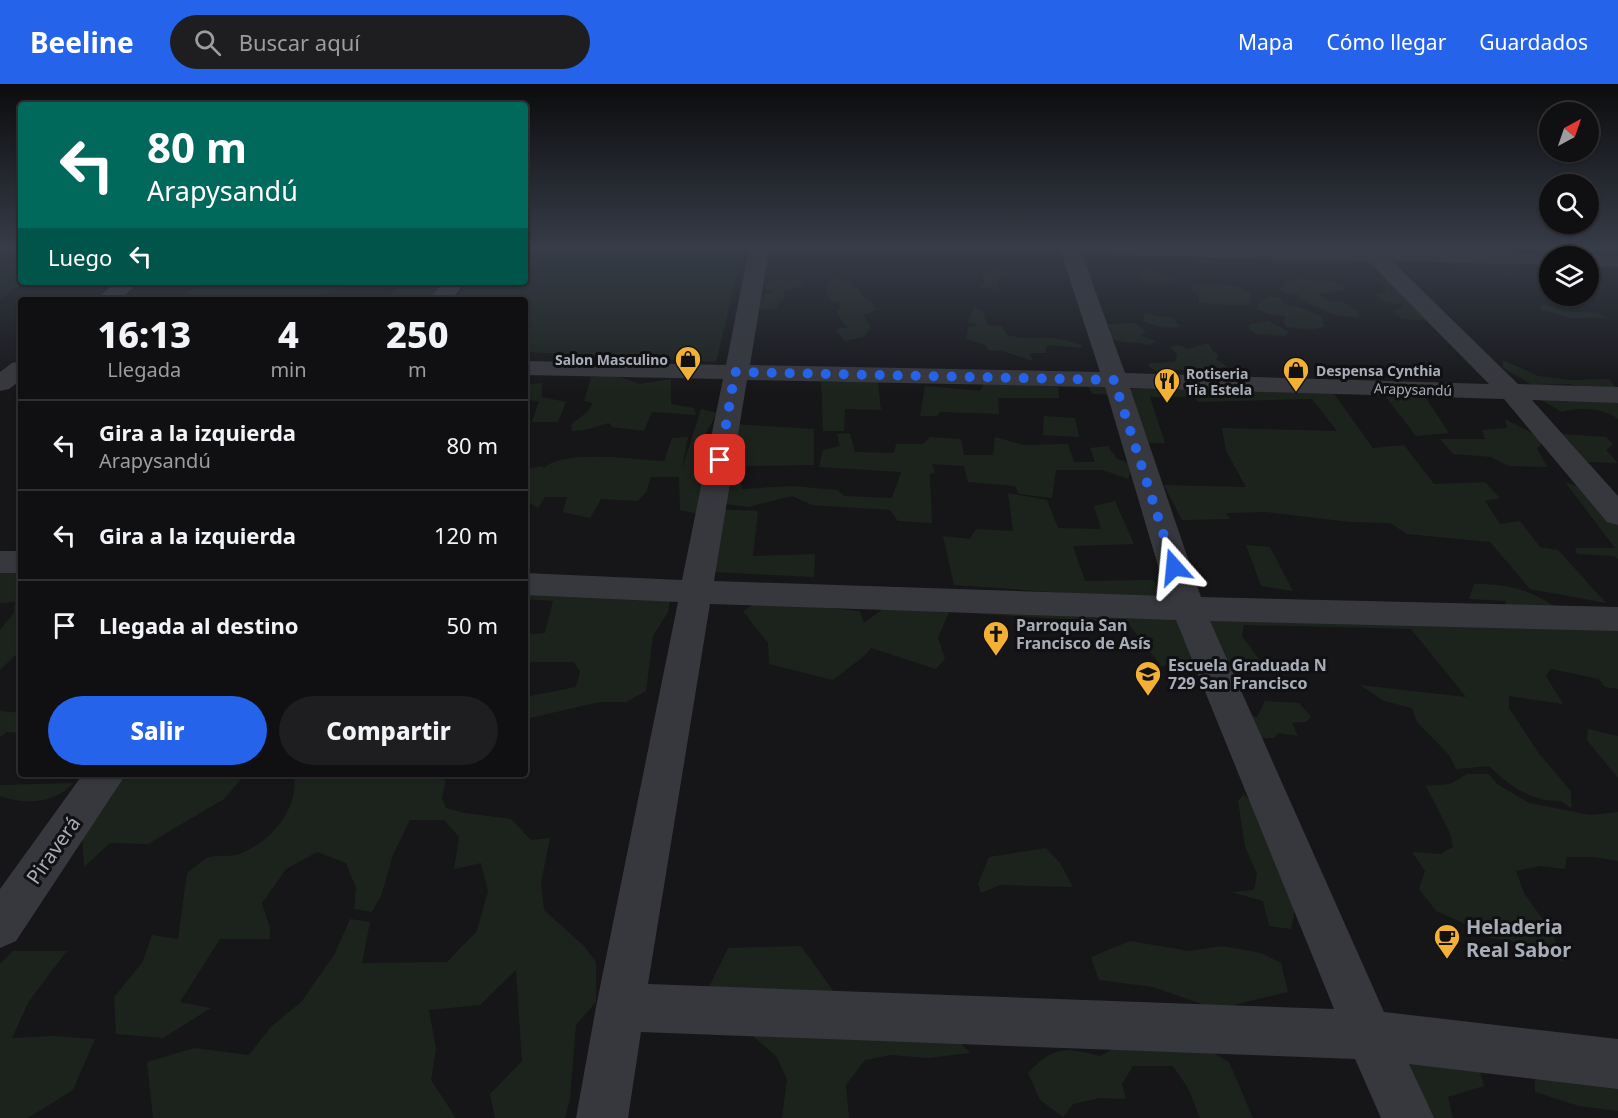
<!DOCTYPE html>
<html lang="es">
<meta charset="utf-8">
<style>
body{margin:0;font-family:"Noto Sans",sans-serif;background:#1e1e20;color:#f1f3f6;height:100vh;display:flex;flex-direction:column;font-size:22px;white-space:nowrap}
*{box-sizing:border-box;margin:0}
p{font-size:20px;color:#9c9d9f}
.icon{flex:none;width:33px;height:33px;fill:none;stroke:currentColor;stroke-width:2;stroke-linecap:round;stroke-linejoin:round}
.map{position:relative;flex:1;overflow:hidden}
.panel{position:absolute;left:18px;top:213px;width:510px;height:480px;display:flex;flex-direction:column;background:#101012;border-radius:6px;box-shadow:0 2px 4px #0004,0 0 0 2px #303032}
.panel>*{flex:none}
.hud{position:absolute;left:18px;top:18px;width:510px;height:183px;border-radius:6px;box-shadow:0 2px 4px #0004,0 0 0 2px #303032;background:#00695c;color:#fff;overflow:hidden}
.needle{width:39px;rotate:40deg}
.tools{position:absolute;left:1539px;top:18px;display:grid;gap:12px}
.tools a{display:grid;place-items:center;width:60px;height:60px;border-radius:50%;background:#101012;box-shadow:0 2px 4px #0004,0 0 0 2px #303032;font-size:30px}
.pin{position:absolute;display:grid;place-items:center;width:51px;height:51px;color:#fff;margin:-26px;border-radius:12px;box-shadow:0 3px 9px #0006}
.me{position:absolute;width:66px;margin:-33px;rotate:342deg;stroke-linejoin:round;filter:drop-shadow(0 0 4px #0008)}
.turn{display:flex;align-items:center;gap:21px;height:126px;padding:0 30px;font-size:27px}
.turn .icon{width:78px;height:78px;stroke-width:2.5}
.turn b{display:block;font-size:42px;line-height:51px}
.then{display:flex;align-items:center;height:57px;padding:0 30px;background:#0003;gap:12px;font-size:22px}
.eta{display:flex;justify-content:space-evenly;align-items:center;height:102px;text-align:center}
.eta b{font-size:36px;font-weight:800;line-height:42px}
.button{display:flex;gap:12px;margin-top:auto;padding:12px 30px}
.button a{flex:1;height:69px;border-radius:36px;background:#2563eb;color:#fff;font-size:24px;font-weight:800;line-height:69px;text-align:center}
.button a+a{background:#1e1e20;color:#f1f3f6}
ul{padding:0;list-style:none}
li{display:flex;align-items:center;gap:18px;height:90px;padding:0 30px;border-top:2px solid #303032}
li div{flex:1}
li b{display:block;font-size:22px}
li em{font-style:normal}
header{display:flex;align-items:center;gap:36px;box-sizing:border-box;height:84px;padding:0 30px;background:#2563eb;color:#fff}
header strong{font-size:28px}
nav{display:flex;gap:33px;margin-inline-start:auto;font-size:21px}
.search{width:420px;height:54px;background:#1e1e20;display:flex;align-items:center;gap:15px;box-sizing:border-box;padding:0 21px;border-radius:33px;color:#9c9d9f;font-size:22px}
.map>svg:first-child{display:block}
</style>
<header>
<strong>Beeline</strong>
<div class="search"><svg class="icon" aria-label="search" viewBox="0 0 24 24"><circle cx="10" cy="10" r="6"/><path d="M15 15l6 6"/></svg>Buscar aquí</div>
<nav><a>Mapa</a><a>Cómo llegar</a><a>Guardados</a></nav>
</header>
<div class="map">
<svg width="1618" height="1034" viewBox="0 0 1618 1034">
<rect width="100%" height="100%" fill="#161618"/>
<path fill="#1c231d" d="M 12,165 L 21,165 L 21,198 L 34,198 L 16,204 L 0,216 L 0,169 Z
M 525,165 L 743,165 L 716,278 L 525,268 L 525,216 L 456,216 L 469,198 L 525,198 Z
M 1218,171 L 1367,176 L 1356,179 L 1338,176 L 1304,180 L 1276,180 L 1249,176 L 1229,177 Z
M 1436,177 L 1511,177 L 1512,182 L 1518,187 L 1508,192 L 1490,186 L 1490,183 L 1463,184 Z
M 1146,184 L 1166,190 L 1176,199 L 1147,202 L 1136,190 Z
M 992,186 L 1009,188 L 1007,191 L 998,192 L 998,206 L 976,203 L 985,199 L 981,191 Z
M 1380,192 L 1393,197 L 1429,237 L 1402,235 L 1392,226 L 1402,224 L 1403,221 L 1387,219 L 1375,211 L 1386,207 L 1384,201 L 1372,195 Z
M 840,194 L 859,205 L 863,213 L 872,217 L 877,226 L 863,231 L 871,243 L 864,253 L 844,257 L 835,245 L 849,243 L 844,240 L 836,227 L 841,224 L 839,218 L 832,217 L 828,213 L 826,202 L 831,195 Z
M 1304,194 C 1321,201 1334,192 1349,205 L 1320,210 L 1326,216 L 1345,219 L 1359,228 L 1358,234 L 1335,231 L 1300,216 L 1300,211 L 1284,209 L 1279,205 L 1288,197 Z
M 779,195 L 793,197 L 799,195 L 805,202 L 784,207 L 785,213 L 779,218 L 776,225 L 762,226 L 754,222 L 754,215 L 773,207 L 767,206 L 764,201 Z
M 201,198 L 360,198 L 304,216 L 179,216 Z
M 1198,199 L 1238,202 L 1251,210 L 1250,221 C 1233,222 1216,221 1199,218 L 1198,211 L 1189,202 Z
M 400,203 L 440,204 L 430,216 L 382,216 Z
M 1269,212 L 1280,214 L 1284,220 C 1297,221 1308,228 1322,232 L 1324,243 L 1307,246 L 1287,243 L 1283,237 L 1286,232 L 1271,231 L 1258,225 L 1260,217 Z
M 1544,220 L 1563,227 L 1598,229 L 1607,234 L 1570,234 L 1539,225 Z
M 974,222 L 983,227 L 987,241 L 1002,242 L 1007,251 C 1021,255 1036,254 1050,254 C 1063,254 1072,259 1083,261 L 1081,264 L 1049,261 L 1046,263 L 1046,269 L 1029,269 L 1033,277 L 1002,267 L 988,266 L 985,261 L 966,255 L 968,243 L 978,241 L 967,237 L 973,227 Z
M 1145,229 L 1175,235 L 1179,243 C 1165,245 1156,242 1143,237 Z
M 1268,237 L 1289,248 L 1286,252 L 1256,250 L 1248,244 L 1251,240 Z
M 1136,239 L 1146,248 L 1140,251 L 1155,257 L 1150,261 C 1133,257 1117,261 1103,249 L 1111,246 L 1106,240 Z
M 1208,259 L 1213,267 L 1219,271 L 1216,275 L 1228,283 L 1218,284 L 1212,280 L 1210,286 C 1199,288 1190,290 1180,285 L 1171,288 L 1174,294 L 1160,290 L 1148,282 L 1150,279 L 1175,278 L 1177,270 L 1170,263 L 1179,261 L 1188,265 Z
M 1503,276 L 1538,292 L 1571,296 L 1609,295 L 1616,304 L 1592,305 L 1569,300 L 1532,301 L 1503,284 Z
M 615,291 L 639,300 L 671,295 L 671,320 L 694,324 L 696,331 L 652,328 L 644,347 L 612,343 L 609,339 L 584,346 L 572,347 L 571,341 L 587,328 L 593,319 L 584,317 L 591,293 Z
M 821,298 L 878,298 L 881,326 L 845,325 L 844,347 L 823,347 Z
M 985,298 L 1103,299 L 1112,311 L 1093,310 L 1088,303 L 1058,303 L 1059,314 L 998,314 L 999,330 L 940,328 L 937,332 L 920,332 L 925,302 L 980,307 Z
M 542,299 L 542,313 L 566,318 L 558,338 L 532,338 L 525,344 L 525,336 L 532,338 L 539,317 L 525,316 L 525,304 L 528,300 Z
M 1188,301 L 1332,307 L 1373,364 L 1404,361 L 1434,400 L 1485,398 L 1500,414 L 1485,417 L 1500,440 L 1520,437 L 1540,463 L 1558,466 L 1606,519 L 1530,505 L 1490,458 L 1407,450 L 1390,439 L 1350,438 L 1266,428 L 1226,429 L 1230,435 L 1182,436 L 1164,401 L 1246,403 L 1226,367 L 1222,344 L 1337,347 L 1312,315 L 1198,318 L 1194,313 L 1150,313 L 1165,359 L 1149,359 L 1129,305 Z
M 1424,311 L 1449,349 L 1416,352 L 1385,312 Z
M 1538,314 L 1618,319 L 1618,335 C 1604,324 1578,323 1562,328 Z
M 701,325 L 717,329 L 704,353 L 704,431 L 680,426 L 679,393 L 651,393 L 646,408 L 638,417 L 601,415 L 590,434 L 563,428 L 567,413 L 545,413 L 538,424 L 525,416 L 525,385 L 543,382 L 543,385 C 563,364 636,376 664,377 L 672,354 L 688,353 L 682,385 Z
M 1044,332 L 1075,334 L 1079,353 L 1043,351 Z
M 1505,335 L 1546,356 L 1537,364 L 1547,383 L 1509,382 L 1491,373 L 1453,370 L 1440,355 L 1485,355 L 1482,346 L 1507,344 Z
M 734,340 L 814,345 L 814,381 L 739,382 L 742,405 L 792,402 L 837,406 L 845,412 L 892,414 L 901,388 L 819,383 L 823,366 L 840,362 L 837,350 L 850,349 L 855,368 L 894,369 L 896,360 L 923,360 L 930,353 L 961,355 L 964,371 L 993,371 L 995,353 L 1023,361 L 1068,360 L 1074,378 L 1095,378 L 1090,364 L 1108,362 L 1117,375 L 1133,380 L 1128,395 L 1103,386 L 1056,386 L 1052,414 L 1019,410 L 1015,402 L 968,398 L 964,382 L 932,380 L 935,389 L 930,390 L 932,439 L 898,437 L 890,426 L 812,421 L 792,412 L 748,423 L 719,419 Z
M 1563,350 L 1606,353 L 1613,360 L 1606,366 L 1618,379 L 1588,378 Z
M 1565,398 L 1602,412 L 1618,432 L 1618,475 L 1614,472 L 1577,470 L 1575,464 L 1615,464 Z
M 1008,409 L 1047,416 L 1058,444 L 1101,445 L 1094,422 L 1115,417 L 1134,460 L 1073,462 L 1085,497 L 1153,496 L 1165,516 L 954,501 L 943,452 L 970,455 L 976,445 L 1013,447 Z
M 714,425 L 758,427 L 753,472 L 815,470 L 814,493 L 714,488 Z
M 1246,461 L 1270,463 L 1293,507 L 1261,502 Z
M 21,482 L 21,566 L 0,586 L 0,546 L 14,529 L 15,518 L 0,519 L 0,484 Z
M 525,500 L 672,503 L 668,528 L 653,552 L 646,607 L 626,618 L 600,618 L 525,635 L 525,613 L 576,603 L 580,588 L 574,578 L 525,578 L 525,551 L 545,549 L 553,517 L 525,515 Z
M 1474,500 C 1520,500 1534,509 1571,533 L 1502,532 L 1506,517 L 1469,515 Z
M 765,514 L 805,522 L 860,527 L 864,539 L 895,516 L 1143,527 L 1182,538 L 1191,558 L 1192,578 L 1161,582 L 1128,539 L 949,528 L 938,554 L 945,575 L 936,585 L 871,564 L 863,573 L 833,596 L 769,580 L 768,559 L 743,527 Z
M 1206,534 L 1618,544 L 1618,605 L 1605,603 L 1599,595 L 1551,585 L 1546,592 L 1563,620 L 1509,612 L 1509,624 L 1540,671 L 1571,707 L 1571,724 C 1556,712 1556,719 1541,715 C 1519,709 1505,697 1489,682 L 1456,685 L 1449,671 L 1417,638 L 1412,624 L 1384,617 L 1360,601 L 1466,613 L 1411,545 L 1244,541 L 1242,552 L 1264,582 L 1230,594 Z
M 1265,617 L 1299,619 L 1311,633 L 1306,638 L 1292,639 L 1298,652 L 1278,649 L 1274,654 L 1262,654 L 1248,632 L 1257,633 Z
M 0,627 L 21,629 L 21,649 L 7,648 L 0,653 Z
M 1588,645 L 1618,652 L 1618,694 L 1587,656 Z
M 125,690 L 156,690 L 170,695 L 210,691 L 243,693 L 224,715 L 148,760 L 110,759 L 84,783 L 82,748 Z
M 294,690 L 447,690 L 442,714 L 446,724 L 464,729 L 511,735 L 531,756 L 550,754 L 541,799 L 544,826 L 584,862 L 596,878 L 596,918 L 576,941 L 570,1015 L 565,1034 L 495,1034 L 490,1010 L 522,977 L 516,886 L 480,921 L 429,926 L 436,965 L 431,996 L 456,1034 L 153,1034 L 147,978 L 194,964 L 249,971 L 270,944 L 302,917 L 334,871 L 350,835 L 370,838 L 362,879 L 447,878 L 477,847 L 488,807 L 481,779 L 454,785 L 459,753 L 444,736 L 410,736 L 393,771 L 381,812 L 372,828 L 354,825 L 356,804 L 346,779 L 317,768 L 286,785 L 262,819 L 270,844 L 270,855 L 220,855 L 180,918 L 211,924 L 163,954 L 116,950 L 114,913 L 142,879 L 152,851 L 178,855 L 187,789 C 194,784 202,776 210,773 C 220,770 233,774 242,769 C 273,756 299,724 294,690 Z
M 1467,690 L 1489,690 L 1497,700 L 1529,719 L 1590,731 L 1618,728 L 1618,777 L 1594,773 L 1567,773 L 1565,785 L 1540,782 L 1516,787 L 1524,809 L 1553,850 L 1564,878 L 1515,858 L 1485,853 L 1463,839 L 1436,827 L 1419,805 L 1425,787 L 1412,768 L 1441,770 L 1453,763 L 1450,749 L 1426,702 L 1450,700 Z
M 73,699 C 55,720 25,721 0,712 L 0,701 Z
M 1244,710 L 1257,724 L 1295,825 L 1291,845 L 1269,842 L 1263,817 L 1231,808 L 1254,806 L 1257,790 L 1245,762 L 1238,717 Z
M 1046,764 L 1060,779 L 1073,803 L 1000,801 L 981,809 L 978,800 L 989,773 Z
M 1130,857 L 1189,867 L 1222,862 L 1261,869 L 1281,879 L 1288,908 L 1216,925 L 1153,903 L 1099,896 L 1091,873 Z
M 801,862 L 834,908 L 707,907 L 728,864 Z
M 13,867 L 67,867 L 29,917 L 12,954 L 52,952 L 95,955 L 73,1006 L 28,1034 L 0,1034 L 0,880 Z
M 947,945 L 970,969 L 928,974 L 890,971 L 865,976 L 846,1001 L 849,1034 L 782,1034 L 787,995 L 776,972 L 747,947 Z
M 1140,951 L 1194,958 L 1229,978 L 1253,1034 L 1200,1034 L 1188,1004 L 1173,982 L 1133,982 L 1122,1000 L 1126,1015 L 1100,1014 L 1073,1020 L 1063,1033 L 1040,1016 L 1028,989 C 1053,962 1066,963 1100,972 Z
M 1397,969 L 1477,976 L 1484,1002 L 1448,1013 L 1453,1034 L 1424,1034 L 1416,994 Z
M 1541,985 L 1618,987 L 1618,1027 L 1579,1022 L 1535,1008 L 1535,995 Z"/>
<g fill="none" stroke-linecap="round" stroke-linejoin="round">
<path fill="#37383d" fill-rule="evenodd" d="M 749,165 L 769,165 L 750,281 L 1100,288 L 1060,165 L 1080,165 L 1125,289 L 1489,300 L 1368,177 L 1116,171 L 1109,169 L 1106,165 L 1397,165 L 1557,171 L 1558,172 L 1550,172 L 1550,181 L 1392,177 L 1518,300 L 1618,303 L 1618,319 L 1532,316 L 1618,412 L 1618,441 L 1607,438 L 1504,315 L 1130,304 L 1201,513 L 1618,523 L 1618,547 L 1210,537 L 1384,928 L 1618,955 L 1618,1005 L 1409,980 L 1434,1034 L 1381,1034 L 1355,975 L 641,948 L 628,1034 L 576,1034 L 596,923 L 678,518 L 525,511 L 525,489 L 682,496 L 723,295 L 525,291 L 525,277 L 726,281 ZM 747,296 L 1105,303 L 1167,512 L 714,497 ZM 710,520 L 1176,536 L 1334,925 L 648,900 Z
M 1588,170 L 1618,171 L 1618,183 L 1588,182 L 1588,172 L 1580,172 Z
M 116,198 L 140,198 L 119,216 L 95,216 Z
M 443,198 L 465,198 L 451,216 L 429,216 Z
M 21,277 L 21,296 L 9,305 L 0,307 L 0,288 L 12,279 Z
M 0,467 L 21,467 L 21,489 L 0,489 Z
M 83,690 L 126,690 L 16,857 L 0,864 L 0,805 Z"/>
</g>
<linearGradient id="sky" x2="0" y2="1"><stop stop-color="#0c0c0d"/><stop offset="0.53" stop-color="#363c48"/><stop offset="1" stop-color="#363c48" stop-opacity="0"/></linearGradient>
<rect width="1618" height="310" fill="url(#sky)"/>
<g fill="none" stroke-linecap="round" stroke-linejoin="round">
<path stroke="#2563eb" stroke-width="10" stroke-dasharray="0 18" d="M 720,376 L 735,288 L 1114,296 L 1174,483"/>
</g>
<defs>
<g id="shop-pin" transform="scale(1.35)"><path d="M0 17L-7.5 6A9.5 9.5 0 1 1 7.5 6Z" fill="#f2b134" stroke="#111113"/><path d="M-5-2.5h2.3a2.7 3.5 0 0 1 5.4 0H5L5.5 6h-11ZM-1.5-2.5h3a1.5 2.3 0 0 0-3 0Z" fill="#111"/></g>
<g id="restaurant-pin" transform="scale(1.35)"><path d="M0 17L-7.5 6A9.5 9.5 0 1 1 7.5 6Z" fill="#f2b134" stroke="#111113"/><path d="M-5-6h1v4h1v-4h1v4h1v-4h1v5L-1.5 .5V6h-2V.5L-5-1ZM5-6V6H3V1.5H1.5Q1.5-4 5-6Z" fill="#111"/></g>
<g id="church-pin" transform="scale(1.35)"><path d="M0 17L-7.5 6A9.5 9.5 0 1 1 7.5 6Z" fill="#f2b134" stroke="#111113"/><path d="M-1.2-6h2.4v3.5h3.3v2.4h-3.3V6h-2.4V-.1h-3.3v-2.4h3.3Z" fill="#111"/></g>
<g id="school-pin" transform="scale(1.35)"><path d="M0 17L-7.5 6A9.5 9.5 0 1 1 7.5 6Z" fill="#f2b134" stroke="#111113"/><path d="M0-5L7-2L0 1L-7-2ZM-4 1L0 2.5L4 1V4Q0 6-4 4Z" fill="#111"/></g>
<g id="cafe-pin" transform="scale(1.35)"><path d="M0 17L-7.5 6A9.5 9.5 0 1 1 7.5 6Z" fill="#f2b134" stroke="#111113"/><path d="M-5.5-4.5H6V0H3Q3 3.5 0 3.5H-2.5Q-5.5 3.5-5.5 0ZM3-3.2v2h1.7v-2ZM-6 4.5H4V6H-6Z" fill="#111"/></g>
</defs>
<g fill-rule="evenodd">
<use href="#shop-pin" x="688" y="275"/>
<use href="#shop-pin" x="1296" y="286"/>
<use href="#restaurant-pin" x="1167" y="297"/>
<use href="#church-pin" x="996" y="550"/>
<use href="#school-pin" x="1148" y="590"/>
<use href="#cafe-pin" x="1447" y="853"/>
</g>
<g text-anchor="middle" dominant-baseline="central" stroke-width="6" stroke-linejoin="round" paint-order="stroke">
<g font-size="14" font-weight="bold" fill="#a8adb8" stroke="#111113" text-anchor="start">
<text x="668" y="275" text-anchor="end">Salon Masculino</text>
<text x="1316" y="286">Despensa Cynthia</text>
<text x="1186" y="289">Rotiseria<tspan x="1186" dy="16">Tia Estela</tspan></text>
</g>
<g font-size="14" fill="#a8adb8" stroke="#111113">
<text transform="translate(1413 305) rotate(2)">Arapysandú</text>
</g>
<g font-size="16" font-weight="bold" fill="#a8adb8" stroke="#111113" text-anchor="start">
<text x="1016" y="541">Parroquia San<tspan x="1016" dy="18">Francisco de Asís</tspan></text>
<text x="1168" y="581">Escuela Graduada N<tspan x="1168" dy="18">729 San Francisco</tspan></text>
</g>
<g font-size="20" fill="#a8adb8" stroke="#111113">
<text transform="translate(53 766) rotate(-55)">Piraverá</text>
</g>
<g font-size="20" font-weight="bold" fill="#a8adb8" stroke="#111113" text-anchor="start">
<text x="1466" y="842">Heladeria<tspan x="1466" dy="23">Real Sabor</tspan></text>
</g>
</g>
</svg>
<div class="tools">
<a><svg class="needle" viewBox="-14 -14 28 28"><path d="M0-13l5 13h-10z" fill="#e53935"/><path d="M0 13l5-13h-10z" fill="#9c9d9f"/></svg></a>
<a><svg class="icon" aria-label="search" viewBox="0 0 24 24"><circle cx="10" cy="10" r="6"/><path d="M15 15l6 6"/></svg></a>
<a><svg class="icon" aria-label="layers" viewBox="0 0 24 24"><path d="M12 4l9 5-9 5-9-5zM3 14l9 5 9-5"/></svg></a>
</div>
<div class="pin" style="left:720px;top:376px;background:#d93025"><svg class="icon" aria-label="arrive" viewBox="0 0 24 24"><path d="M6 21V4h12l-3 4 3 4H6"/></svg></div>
<svg class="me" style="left:1174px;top:483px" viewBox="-20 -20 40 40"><path d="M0-17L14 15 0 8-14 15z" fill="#2563eb" stroke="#fff" stroke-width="4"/></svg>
<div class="hud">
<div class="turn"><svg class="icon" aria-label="left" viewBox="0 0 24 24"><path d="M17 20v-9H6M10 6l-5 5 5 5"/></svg><div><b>80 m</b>Arapysandú</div></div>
<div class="then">Luego<svg class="icon" aria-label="left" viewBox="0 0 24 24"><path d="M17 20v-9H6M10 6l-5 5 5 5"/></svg></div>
</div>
<section class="panel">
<div class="eta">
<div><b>16:13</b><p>Llegada</p></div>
<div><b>4</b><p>min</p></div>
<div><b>250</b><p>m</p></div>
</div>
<ul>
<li><svg class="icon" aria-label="left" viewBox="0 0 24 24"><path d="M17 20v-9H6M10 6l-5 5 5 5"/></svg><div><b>Gira a la izquierda</b><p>Arapysandú</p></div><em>80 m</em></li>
<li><svg class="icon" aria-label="left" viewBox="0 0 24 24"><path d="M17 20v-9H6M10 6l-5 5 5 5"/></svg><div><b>Gira a la izquierda</b></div><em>120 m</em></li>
<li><svg class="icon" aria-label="arrive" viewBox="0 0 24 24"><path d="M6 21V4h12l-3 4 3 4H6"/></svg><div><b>Llegada al destino</b></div><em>50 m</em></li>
</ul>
<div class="button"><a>Salir</a><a>Compartir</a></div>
</section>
</div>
